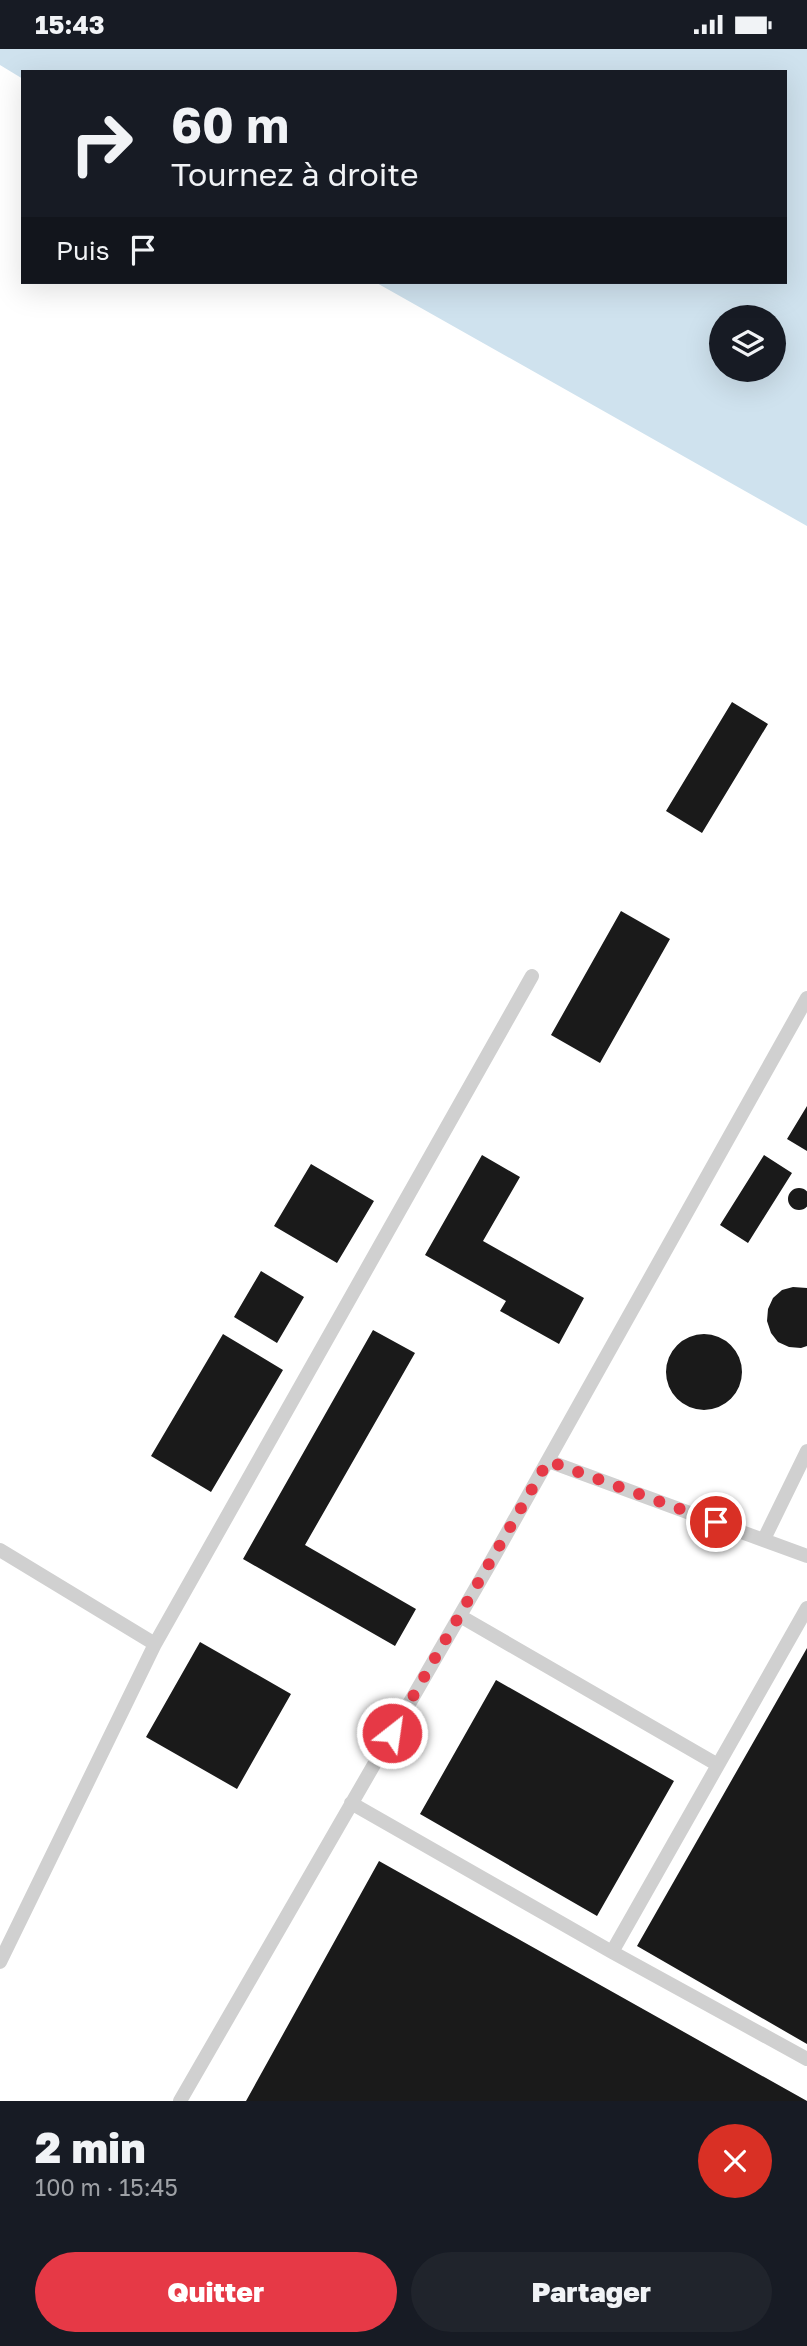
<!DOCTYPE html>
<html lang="fr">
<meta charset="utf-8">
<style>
body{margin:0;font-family:"Golos Text",sans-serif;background:#20242c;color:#f1f3f6;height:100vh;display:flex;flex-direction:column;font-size:26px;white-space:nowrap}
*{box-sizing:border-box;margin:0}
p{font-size:23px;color:#9ea1a6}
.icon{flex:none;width:38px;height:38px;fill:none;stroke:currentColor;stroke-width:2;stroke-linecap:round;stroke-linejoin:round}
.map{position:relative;height:2052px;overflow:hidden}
.details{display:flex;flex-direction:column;background:#171b24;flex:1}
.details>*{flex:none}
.hud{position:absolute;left:21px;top:21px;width:766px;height:214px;border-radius:0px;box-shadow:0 7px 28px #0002;background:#171b24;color:#f1f3f6;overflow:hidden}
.fabs{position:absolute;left:709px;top:256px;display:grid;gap:14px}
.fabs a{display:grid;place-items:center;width:77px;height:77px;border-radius:50%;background:#171b24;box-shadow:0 7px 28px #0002;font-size:35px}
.pin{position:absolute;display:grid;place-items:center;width:60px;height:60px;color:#fff;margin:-30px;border:4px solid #fff;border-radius:50%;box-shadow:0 2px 7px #0007}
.me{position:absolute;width:77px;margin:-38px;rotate:30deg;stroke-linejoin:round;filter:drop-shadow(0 0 5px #0008)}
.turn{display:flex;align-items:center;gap:24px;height:147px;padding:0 35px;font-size:32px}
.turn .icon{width:91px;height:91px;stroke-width:2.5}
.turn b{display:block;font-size:49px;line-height:60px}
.then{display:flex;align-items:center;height:66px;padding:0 35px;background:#0003;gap:14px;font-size:26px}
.round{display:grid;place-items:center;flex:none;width:74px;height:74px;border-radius:37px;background:#20242c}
.summary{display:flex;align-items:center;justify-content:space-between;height:119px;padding:0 35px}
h1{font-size:42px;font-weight:800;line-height:52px}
.cta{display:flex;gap:14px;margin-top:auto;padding:14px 35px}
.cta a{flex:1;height:80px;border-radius:42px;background:#e63946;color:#fff;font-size:28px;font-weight:800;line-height:80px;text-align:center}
.cta a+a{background:#20242c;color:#f1f3f6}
.status{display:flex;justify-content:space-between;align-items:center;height:49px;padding:0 35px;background:#171b24;direction:ltr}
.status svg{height:19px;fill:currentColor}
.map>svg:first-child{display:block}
</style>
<div class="status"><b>15:43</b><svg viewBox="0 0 49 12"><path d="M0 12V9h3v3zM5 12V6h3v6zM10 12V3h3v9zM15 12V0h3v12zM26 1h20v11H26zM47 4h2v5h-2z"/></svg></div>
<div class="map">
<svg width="807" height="2052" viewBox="0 0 807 2052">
<rect width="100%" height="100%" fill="#fff"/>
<path fill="#cfe2ee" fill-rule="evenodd" d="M 0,0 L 807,0 L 807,477 L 375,233 L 786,233 L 786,23 L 23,23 L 23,30 L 0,16 ZM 721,268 L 774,268 L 774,320 L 721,320 Z"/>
<path fill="#1a1a1a" d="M 732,653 L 768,675 L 702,784 L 666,762 Z
M 621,862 L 670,890 L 600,1014 L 551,986 Z
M 807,1057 L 807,1102 L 787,1090 Z
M 482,1106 L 520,1128 L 483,1192 L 584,1249 L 559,1295 L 500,1262 L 506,1252 L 425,1206 Z
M 764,1106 L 792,1124 L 748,1194 L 720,1176 Z
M 311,1115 L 374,1152 L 337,1214 L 274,1177 Z
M788 1150a11 11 0 1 1 22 0a11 11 0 1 1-22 0Z
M 261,1222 L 304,1248 L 277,1294 L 234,1268 Z
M 793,1238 L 807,1239 L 807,1297 L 801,1299 L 789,1298 L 778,1293 L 771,1284 L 767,1272 L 768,1260 L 773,1249 L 782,1241 Z
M 373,1281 L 415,1304 L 305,1496 L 416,1560 L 395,1597 L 243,1510 Z
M666 1323a38 38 0 1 1 76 0a38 38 0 1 1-76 0Z
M 223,1285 L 283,1321 L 211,1443 L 151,1407 Z
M 200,1593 L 291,1645 L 237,1740 L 146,1688 Z
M 807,1599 L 807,1995 L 637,1897 Z
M 496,1631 L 674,1732 L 597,1867 L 420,1765 Z
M 379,1812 L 807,2052 L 246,2052 Z"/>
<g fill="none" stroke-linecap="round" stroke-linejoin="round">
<path stroke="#d0d0d0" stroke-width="14" d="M 548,1412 L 807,1507
M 764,1490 L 807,1402
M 0,1501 L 155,1595
M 460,1567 L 718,1716
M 351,1754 L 612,1903 L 807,2010
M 612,1903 L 807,1559
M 0,1913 L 155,1595 L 532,927
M 180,2052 L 492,1511 L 807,949"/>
</g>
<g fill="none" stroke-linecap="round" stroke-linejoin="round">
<path stroke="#e63946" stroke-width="12" stroke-dasharray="0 21.6" d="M 392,1684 L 548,1412 L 716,1473"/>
</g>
</svg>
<div class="fabs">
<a><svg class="icon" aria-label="layers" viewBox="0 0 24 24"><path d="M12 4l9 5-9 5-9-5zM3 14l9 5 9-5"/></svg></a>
</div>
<div class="pin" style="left:716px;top:1473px;background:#d93025"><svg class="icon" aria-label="arrive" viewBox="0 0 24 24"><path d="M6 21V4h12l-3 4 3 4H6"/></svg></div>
<svg class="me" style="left:392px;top:1684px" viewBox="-20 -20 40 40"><circle r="17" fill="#e63946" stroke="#fff" stroke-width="3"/><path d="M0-11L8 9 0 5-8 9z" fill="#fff"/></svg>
<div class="hud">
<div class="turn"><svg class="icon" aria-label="right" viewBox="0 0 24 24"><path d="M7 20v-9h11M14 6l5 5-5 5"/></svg><div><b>60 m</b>Tournez à droite</div></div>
<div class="then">Puis<svg class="icon" aria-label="arrive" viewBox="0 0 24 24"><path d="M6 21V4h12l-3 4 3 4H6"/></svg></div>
</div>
</div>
<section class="details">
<div class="summary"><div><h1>2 min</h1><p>100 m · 15:45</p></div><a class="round" style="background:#d93025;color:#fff"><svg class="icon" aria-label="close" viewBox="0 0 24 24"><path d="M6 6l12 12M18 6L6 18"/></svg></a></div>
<div class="cta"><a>Quitter</a><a>Partager</a></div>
</section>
